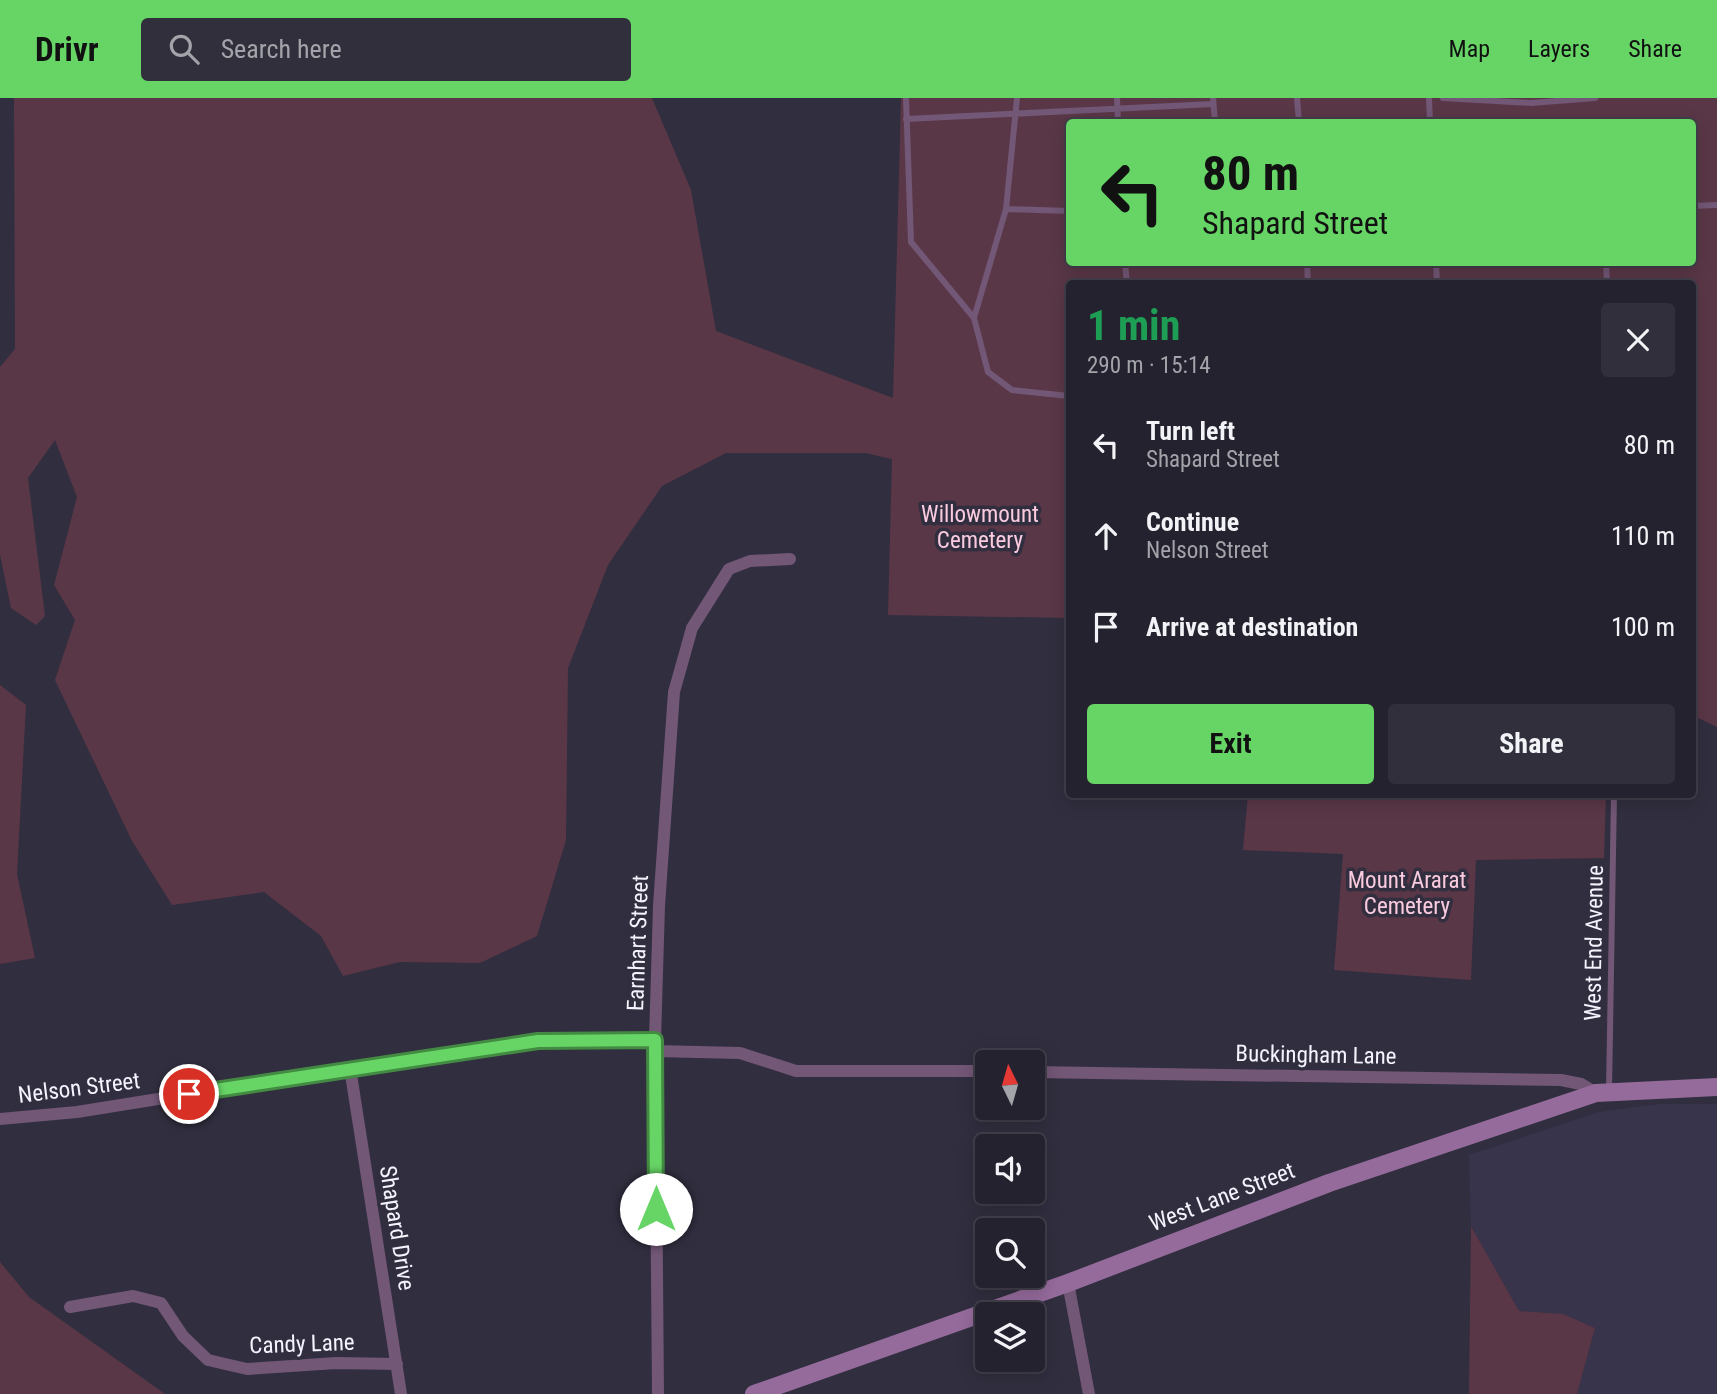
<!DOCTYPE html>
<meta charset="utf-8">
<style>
body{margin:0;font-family:"Roboto Condensed",sans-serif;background:#312f3b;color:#f1f3f6;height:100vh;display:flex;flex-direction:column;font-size:26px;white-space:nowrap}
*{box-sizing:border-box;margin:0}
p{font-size:23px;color:#a3a4aa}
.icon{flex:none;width:38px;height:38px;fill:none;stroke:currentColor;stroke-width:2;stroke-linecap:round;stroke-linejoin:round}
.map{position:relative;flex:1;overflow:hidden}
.details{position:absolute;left:1066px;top:182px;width:630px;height:518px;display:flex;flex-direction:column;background:#25222f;border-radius:7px;box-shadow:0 4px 18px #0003,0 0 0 2px #423f4b}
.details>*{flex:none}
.banner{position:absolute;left:1066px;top:21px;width:630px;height:147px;border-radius:7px;box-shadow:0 4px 18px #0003,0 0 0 2px #423f4b;background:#67d466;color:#111;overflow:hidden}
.needle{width:46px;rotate:355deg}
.buttons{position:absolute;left:975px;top:952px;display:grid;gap:14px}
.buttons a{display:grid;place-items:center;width:70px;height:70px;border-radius:7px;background:#25222f;box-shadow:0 4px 18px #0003,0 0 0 2px #423f4b;font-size:35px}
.pin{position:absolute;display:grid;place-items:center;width:60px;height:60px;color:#fff;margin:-30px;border:4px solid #fff;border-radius:50%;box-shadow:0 2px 7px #0007}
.me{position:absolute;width:77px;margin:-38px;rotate:0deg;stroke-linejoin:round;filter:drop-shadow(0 0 5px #0008)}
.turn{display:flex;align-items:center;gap:24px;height:147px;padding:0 21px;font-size:32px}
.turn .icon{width:91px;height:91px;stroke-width:2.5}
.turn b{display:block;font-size:49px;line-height:60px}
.round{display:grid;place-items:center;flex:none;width:74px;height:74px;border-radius:7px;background:#312f3b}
.overview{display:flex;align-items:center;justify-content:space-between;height:119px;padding:0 21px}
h1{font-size:42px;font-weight:700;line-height:52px;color:#1e9e55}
.primary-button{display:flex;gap:14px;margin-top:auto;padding:14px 21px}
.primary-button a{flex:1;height:80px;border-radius:7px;background:#67d466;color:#111;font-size:28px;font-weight:700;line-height:80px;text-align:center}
.primary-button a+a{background:#312f3b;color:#f1f3f6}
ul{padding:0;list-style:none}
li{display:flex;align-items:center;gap:21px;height:91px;padding:0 21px}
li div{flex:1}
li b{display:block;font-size:26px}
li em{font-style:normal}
header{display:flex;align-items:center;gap:42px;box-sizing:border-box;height:98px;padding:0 35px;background:#67d466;color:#111}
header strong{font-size:33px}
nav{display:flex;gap:38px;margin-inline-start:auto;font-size:24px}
.search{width:490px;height:63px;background:#312f3b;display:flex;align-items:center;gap:18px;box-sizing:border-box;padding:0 24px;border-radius:7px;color:#a3a4aa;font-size:26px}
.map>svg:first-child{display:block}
</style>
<header>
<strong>Drivr</strong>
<div class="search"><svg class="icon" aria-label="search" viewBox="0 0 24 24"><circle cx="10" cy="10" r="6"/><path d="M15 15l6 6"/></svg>Search here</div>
<nav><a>Map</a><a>Layers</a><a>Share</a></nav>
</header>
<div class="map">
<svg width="1717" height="1296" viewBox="0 0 1717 1296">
<rect width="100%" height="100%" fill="#312e3f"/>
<path fill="#38344c" d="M 1659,1006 L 1717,1006 L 1717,1296 L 1577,1296 L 1595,1230 L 1563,1216 L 1519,1213 L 1471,1128 L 1469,1057 L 1599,1014 Z"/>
<path fill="#5a3747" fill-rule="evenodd" d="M 14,0 L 652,0 L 691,92 L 716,233 L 893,300 L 901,0 L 1717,0 L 1717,629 L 1692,617 L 1692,186 L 1069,186 L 1069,520 L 888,517 L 892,361 L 865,355 L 726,355 L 662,388 L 608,467 L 568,570 L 566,742 L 537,838 L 480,865 L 400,864 L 343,878 L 321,838 L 264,794 L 172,807 L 132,743 L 55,582 L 75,522 L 54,487 L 77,399 L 55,342 L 28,380 L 45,518 L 36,527 L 11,510 L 0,457 L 0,269 L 15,251 ZM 1069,24 L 1692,24 L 1692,164 L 1069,164 Z
M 0,587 L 26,607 L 17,776 L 35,860 L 0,866 Z
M 1248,697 L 1606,697 L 1604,760 L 1476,762 L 1471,882 L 1334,872 L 1343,756 L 1243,752 Z
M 1471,1128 L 1519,1213 L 1563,1216 L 1595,1230 L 1577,1296 L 1469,1296 Z
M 0,1164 L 29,1199 L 165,1296 L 0,1296 Z"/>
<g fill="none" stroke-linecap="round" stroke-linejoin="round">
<path stroke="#725776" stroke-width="6" d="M 906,0 L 911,144 L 974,220
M 1017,0 L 1006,111 L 974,220 L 988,274 L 1012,292 L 1069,298
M 1117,0 L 1118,24
M 1213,0 L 1215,24
M 1297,0 L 1299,24
M 1429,0 L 1430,24
M 1443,0 L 1531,5 L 1595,0
M 906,21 L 1213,6
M 1692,108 L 1717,107
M 1006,111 L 1069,113
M 1125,164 L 1127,186
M 1307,164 L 1308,186
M 1436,164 L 1437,186
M 1606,164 L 1607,186
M 1609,992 L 1614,696"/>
<path stroke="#725776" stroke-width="12" d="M 655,953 L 740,955 L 796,973 L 987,973
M 350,970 L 401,1296
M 1032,974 L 1561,982 L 1581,986 L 1596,995
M 0,1021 L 77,1014 L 413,960 L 538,943 L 655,942
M 1068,1185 L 1089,1296
M 70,1209 L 133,1198 L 161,1205 L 183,1238 L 208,1262 L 247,1271 L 336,1265 L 397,1266
M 658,1296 L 655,942 L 659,808 L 674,594 L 692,530 L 729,471 L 750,463 L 790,461"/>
<path stroke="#956b9c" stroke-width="18" d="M 754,1296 L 1068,1185 L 1329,1085 L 1596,995 L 1717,989"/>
</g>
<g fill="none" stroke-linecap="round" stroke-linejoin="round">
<g stroke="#438a42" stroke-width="18">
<path id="route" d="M 189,996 L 538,943 L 655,942 L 656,1111"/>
</g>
<use href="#route" stroke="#67d466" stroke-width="12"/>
</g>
<g text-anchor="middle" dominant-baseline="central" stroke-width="7" stroke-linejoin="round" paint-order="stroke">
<g font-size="23" fill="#facbdf" stroke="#312e3f">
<text x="980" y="416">Willowmount<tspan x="980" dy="26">Cemetery</tspan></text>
<text x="1407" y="782">Mount Ararat<tspan x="1407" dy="26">Cemetery</tspan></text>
</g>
<g font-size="23" fill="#f4f3fe" stroke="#312e3f">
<text transform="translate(638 845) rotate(-88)">Earnhart Street</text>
<text transform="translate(1594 845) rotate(-89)">West End Avenue</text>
<text transform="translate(1316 957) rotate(1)">Buckingham Lane</text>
<text transform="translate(79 990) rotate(-7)">Nelson Street</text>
<text transform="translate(1222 1099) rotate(-21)">West Lane Street</text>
<text transform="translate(397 1130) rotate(81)">Shapard Drive</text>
<text transform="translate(302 1246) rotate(-2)">Candy Lane</text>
</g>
</g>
</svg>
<div class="buttons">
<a><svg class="needle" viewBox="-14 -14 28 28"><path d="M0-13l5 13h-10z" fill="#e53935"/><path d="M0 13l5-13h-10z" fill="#a3a4aa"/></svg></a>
<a><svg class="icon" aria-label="sound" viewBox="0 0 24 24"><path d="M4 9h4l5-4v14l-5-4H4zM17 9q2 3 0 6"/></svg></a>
<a><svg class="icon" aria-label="search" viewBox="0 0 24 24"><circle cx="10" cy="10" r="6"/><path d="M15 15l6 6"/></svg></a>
<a><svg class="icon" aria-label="layers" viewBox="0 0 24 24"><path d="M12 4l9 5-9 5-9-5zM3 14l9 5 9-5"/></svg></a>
</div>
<div class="pin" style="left:189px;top:996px;background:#d93025"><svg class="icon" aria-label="arrive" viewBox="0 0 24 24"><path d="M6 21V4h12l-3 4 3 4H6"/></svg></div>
<svg class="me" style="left:656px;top:1111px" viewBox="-20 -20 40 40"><circle r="19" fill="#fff"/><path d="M0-13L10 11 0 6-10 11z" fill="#67d466"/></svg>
<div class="banner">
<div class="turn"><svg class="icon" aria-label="left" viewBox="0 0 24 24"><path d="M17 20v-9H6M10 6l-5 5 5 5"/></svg><div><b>80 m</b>Shapard Street</div></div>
</div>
<section class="details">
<div class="overview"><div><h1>1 min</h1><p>290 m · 15:14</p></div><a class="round"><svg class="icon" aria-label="close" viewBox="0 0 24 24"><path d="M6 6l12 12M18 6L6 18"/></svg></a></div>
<ul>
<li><svg class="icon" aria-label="left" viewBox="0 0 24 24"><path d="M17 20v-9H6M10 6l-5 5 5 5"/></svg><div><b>Turn left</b><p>Shapard Street</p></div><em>80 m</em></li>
<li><svg class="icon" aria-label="ahead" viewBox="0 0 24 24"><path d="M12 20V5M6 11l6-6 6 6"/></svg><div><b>Continue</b><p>Nelson Street</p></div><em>110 m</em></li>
<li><svg class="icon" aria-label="arrive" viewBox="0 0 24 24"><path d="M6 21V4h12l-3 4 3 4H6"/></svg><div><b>Arrive at destination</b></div><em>100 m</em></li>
</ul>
<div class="primary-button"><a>Exit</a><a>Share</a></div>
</section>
</div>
